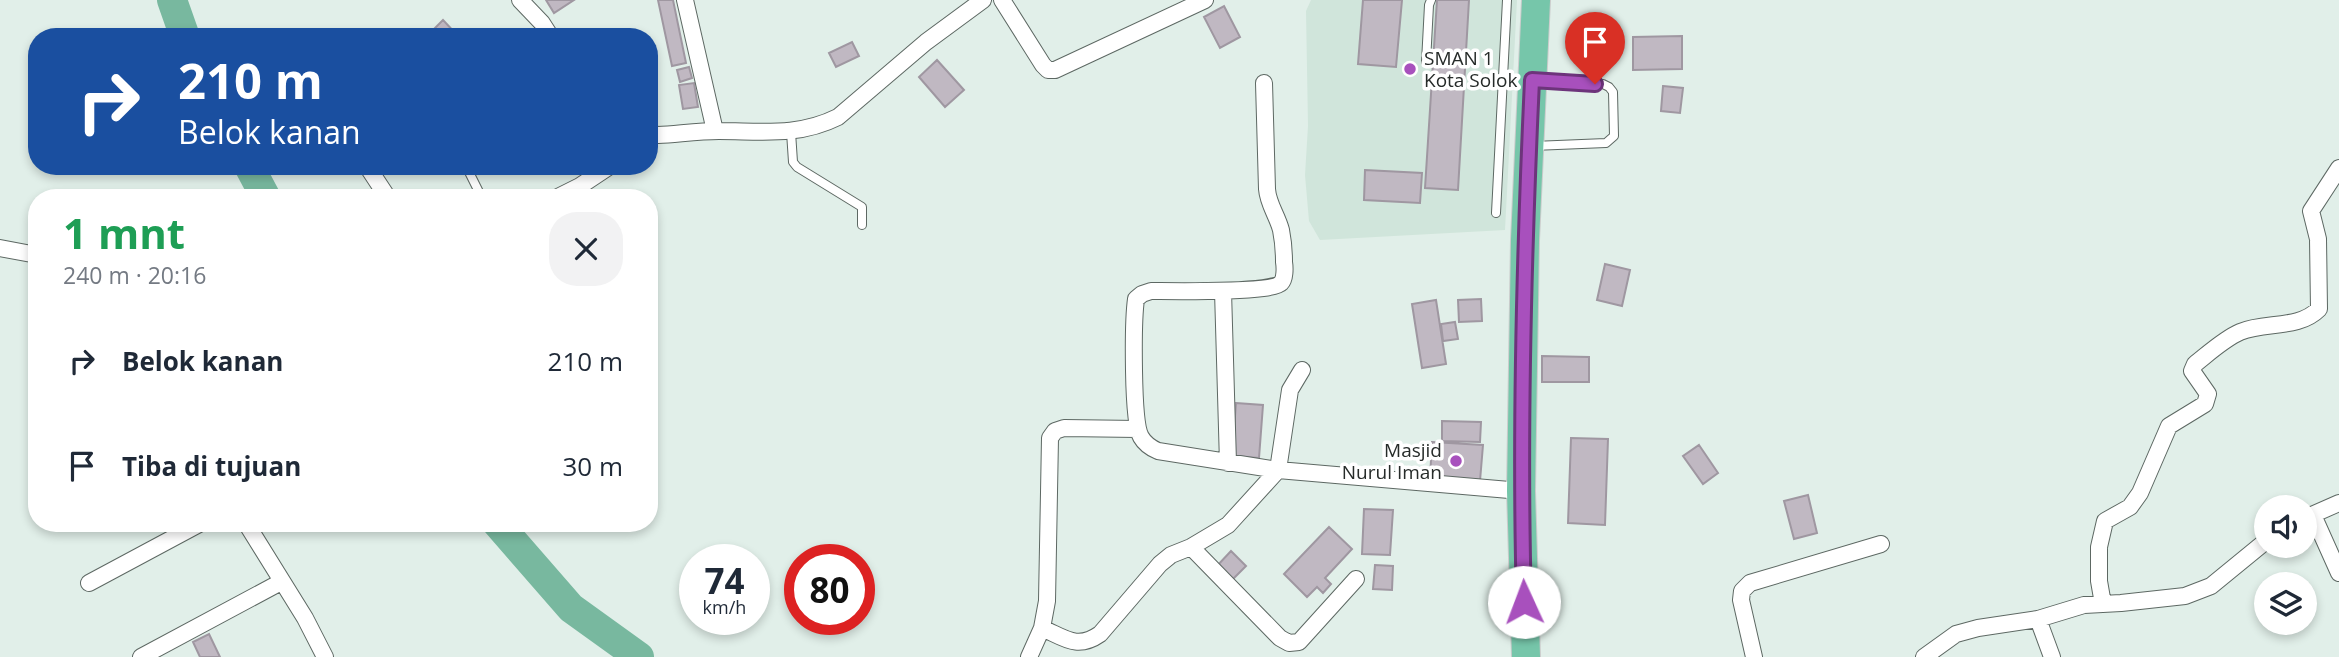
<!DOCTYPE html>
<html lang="id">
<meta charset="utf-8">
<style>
body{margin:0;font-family:"Open Sans",sans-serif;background:#f2f2f3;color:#1f2937;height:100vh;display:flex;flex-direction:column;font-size:26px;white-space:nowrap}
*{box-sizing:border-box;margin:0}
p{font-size:23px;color:#747a83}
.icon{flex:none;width:38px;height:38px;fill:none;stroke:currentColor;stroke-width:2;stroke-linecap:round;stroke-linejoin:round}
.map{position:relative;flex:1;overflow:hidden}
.details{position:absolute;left:28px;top:189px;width:630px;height:343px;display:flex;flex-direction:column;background:#fff;border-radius:28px;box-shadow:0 4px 10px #0003}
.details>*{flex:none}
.top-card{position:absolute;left:28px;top:28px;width:630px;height:147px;border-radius:28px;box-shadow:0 4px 10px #0003;background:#1a4fa0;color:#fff;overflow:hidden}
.fabs{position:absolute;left:2254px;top:495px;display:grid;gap:14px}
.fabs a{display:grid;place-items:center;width:63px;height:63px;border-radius:50%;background:#fff;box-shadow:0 4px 10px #0003;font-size:35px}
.speed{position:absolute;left:679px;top:544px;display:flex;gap:14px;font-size:35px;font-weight:700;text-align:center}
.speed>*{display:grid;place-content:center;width:91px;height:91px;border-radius:50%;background:#fff;box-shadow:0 4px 10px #0003;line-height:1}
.speed small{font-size:18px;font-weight:400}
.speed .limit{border:10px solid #d22;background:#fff;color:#111}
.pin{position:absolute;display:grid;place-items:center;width:60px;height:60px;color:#fff;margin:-72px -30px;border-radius:50% 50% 50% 0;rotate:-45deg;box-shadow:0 0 7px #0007}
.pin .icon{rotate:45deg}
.me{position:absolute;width:77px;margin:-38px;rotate:358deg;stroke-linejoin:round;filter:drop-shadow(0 0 5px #0008)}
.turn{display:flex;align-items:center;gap:24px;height:147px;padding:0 35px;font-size:32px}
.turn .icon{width:91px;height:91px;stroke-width:2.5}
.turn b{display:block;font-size:49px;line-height:60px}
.round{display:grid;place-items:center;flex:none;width:74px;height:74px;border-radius:28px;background:#f2f2f3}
.headline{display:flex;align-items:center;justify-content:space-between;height:119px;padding:0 35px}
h1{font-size:42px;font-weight:700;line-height:52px;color:#1e9e55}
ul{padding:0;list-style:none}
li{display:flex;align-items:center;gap:21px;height:105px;padding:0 35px}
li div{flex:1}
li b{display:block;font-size:26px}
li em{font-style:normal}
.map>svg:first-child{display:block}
</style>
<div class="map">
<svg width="2339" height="657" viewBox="0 0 2339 657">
<rect width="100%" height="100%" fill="#e1efe9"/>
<path fill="#d0e5db" d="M 1311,0 L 1517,0 L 1505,230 L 1320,240 L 1309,221 L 1305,175 L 1308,126 L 1306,11 Z"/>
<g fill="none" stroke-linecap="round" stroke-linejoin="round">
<path stroke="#78b89f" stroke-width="30" d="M 172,0 L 185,37
M 249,166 L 266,198
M 497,523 L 571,608 L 639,657"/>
</g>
<path fill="#c0b8c2" stroke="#9f97a1" stroke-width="2" d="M 546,0 L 574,0 L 554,13 Z
M 658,0 L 673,0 L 686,63 L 672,66 Z
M 1363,0 L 1402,0 L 1396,67 L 1358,64 Z
M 1437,0 L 1469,0 L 1458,190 L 1425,188 Z
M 1224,6 L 1240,37 L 1220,48 L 1204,17 Z
M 443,20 L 459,37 L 441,37 L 434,29 Z
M 1682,36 L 1682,69 L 1633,70 L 1633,37 Z
M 852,42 L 859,56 L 836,67 L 829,53 Z
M 937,60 L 964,90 L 945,107 L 919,77 Z
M 689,67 L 692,78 L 680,82 L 677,70 Z
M 694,83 L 698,107 L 683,109 L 679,85 Z
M 1663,86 L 1683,88 L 1680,113 L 1661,111 Z
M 1365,170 L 1422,173 L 1420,203 L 1364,200 Z
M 1605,264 L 1630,270 L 1622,306 L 1597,300 Z
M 1481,299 L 1482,321 L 1459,322 L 1458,300 Z
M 1436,300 L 1446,364 L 1422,368 L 1412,304 Z
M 1455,322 L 1458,339 L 1443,341 L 1441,324 Z
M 1542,356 L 1589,357 L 1589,382 L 1542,382 Z
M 1236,403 L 1263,405 L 1259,458 L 1232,456 Z
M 1442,421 L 1481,422 L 1480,442 L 1442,441 Z
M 1571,438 L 1608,439 L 1605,525 L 1568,523 Z
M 1432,442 L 1483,445 L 1480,481 L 1430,478 Z
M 1699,445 L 1718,473 L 1703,484 L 1683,456 Z
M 1808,495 L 1817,533 L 1794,539 L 1784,501 Z
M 1364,509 L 1393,510 L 1390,555 L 1362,554 Z
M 1329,527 L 1352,549 L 1325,578 L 1331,584 L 1323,593 L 1317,587 L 1307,597 L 1284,574 Z
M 1231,551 L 1246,566 L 1231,581 L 1216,567 Z
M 1375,565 L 1393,566 L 1392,590 L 1373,589 Z
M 209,634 L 220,657 L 200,657 L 193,642 Z"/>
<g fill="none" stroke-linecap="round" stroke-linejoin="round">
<g stroke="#5d6863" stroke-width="10">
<path id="service" d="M 1426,62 L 1429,5 L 1431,0
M 1503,82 L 1532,80 L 1603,84 L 1609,87 L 1613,92 L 1614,136 L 1606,143 L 1533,146
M 791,132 L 793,162 L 797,167 L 862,207 L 862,225
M 466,166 L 482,198
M 1496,213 L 1507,0"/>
</g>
<g stroke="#5d6863" stroke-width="18">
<path id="minor" d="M 520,0 L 542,23 L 551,37
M 685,0 L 715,131
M 1002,0 L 1043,65 L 1048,70 L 1055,70 L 1205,0
M 1264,83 L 1267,189 C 1268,204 1277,215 1281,230 C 1283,240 1284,252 1284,262 C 1285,268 1285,279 1281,283 C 1272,293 1170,291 1151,291 L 1142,294 L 1136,299 C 1133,321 1132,422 1141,437 C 1145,444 1151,448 1158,451 L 1278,470 L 1521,491
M 649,133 L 658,135 C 678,134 698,131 719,131 C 761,131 798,137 838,117 L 926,42 L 983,0
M 367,166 L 388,198
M 556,198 L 580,186 L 610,166
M 0,248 L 37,255
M 1223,291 L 1228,463
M 2313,515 L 2339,573
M 2305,518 L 2339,503
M 246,523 L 305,618 L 325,657
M 1191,547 L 1280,638 L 1289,643 L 1299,642 L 1356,579
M 89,583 L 201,523
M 2103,604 L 2099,581 L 2099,547 L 2105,521 L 2130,507 L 2140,493 L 2169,426 L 2205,404 L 2208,394 L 2192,371 L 2195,364 C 2209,353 2224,339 2240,332 C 2265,321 2298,330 2319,309 L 2318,239 L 2311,211 L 2339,168
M 2038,619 L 2052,657
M 1042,628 C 1065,638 1077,650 1100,634 L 1160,564 L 1171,555 L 1191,547 L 1228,525 L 1278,470 L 1290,390 L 1302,370
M 141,657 L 281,582
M 1029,657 L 1042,628 L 1047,601 L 1050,438 L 1055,431 L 1064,428 L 1138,429
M 1754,657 L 1741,600 L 1742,591 L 1750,583 L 1881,544
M 1924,657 L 1956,634 L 1978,628 L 2038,619 L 2084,605 L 2121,603 L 2185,596 L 2211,586 L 2266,541"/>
</g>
<g stroke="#cbcccc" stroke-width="30">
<path id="trunk" d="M 1526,657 L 1521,491 L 1525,240 L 1536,0"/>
</g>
<use href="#service" stroke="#fff" stroke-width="8"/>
<use href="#minor" stroke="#fff" stroke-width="16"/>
<use href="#trunk" stroke="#76c6aa" stroke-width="28"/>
</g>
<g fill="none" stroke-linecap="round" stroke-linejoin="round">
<g stroke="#6d347b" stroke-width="18">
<path id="route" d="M 1524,602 C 1519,428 1524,254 1532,80 L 1595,84"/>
</g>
<use href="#route" stroke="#a850bd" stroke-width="12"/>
</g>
<g fill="#a850bd" stroke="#fff" stroke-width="2.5">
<circle cx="1410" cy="69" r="7"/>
<circle cx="1456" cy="461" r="7"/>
</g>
<g text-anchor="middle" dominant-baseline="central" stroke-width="7" stroke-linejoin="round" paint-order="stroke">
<g font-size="19" fill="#262b29" stroke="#fff" text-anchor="start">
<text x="1424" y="58">SMAN 1<tspan x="1424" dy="22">Kota Solok</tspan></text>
<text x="1442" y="450" text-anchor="end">Masjid<tspan x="1442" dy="22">Nurul Iman</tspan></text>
</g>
</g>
</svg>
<div class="fabs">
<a><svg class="icon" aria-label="sound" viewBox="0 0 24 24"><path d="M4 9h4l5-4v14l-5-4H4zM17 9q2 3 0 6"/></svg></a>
<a><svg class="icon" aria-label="layers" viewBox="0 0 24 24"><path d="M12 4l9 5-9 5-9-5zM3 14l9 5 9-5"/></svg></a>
</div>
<div class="speed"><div>74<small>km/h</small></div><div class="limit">80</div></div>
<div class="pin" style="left:1595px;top:84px;background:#d93025"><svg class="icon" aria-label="arrive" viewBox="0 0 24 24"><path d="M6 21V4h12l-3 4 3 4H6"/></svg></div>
<svg class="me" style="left:1524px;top:602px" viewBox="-20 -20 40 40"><circle r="19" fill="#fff"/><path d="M0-13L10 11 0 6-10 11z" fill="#a850bd"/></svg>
<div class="top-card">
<div class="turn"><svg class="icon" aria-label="right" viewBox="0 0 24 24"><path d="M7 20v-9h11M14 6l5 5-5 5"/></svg><div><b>210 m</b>Belok kanan</div></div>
</div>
<section class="details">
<div class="headline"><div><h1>1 mnt</h1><p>240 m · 20:16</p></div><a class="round"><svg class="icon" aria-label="close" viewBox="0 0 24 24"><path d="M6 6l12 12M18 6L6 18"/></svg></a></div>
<ul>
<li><svg class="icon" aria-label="right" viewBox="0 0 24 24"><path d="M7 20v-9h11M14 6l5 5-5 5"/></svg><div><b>Belok kanan</b></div><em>210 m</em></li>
<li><svg class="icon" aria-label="arrive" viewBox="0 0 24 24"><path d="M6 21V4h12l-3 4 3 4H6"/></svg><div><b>Tiba di tujuan</b></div><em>30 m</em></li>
</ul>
</section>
</div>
